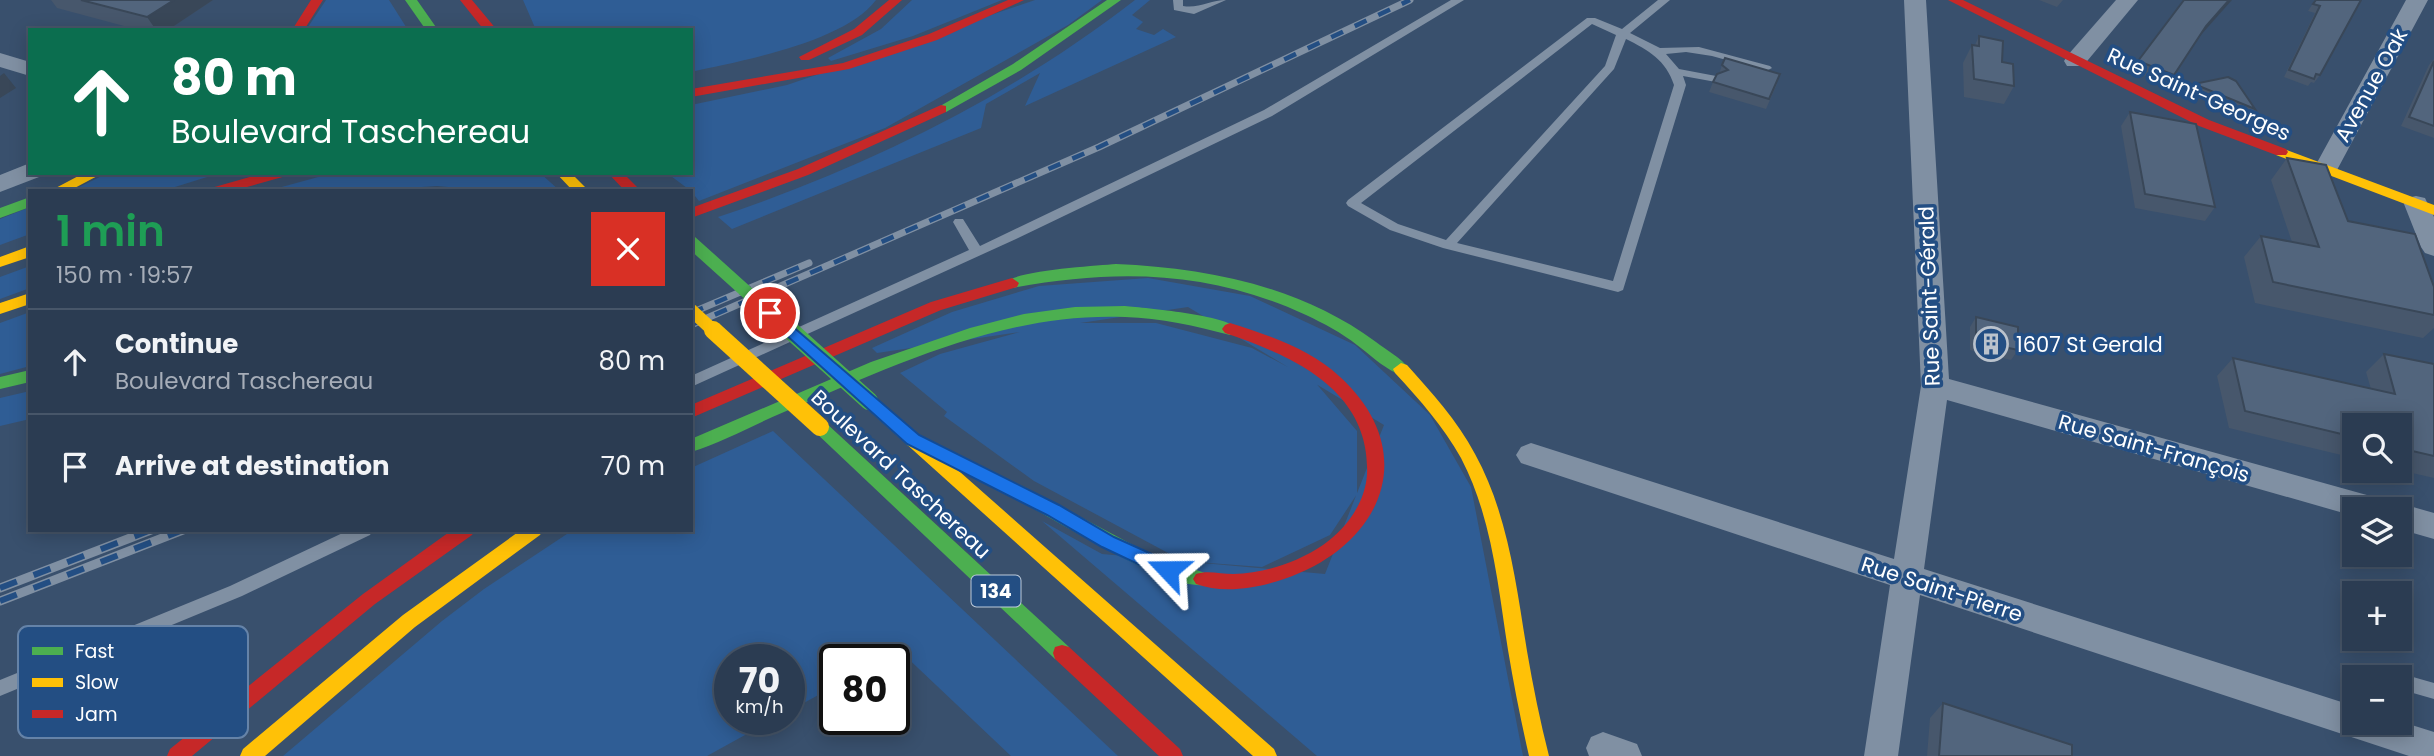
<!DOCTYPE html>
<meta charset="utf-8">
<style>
body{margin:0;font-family:Poppins,sans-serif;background:#37475c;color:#f1f3f6;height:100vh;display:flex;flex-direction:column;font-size:26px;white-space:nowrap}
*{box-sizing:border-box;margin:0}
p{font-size:23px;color:#a6adb8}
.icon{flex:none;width:38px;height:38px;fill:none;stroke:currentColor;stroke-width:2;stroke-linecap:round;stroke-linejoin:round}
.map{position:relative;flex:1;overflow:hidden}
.panel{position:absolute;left:28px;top:189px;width:665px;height:343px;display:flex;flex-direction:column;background:#2b3c52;border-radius:0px;box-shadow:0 4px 18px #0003,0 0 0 2px #475669}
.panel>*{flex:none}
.top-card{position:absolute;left:28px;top:28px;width:665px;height:147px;border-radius:0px;box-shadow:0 4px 18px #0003,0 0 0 2px #475669;background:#0b6e4f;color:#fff;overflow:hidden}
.fabs{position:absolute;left:2342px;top:413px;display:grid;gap:14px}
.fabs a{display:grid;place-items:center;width:70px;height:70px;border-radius:0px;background:#2b3c52;box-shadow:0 4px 18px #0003,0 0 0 2px #475669;font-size:35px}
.speed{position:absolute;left:714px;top:644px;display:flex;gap:14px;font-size:35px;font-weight:700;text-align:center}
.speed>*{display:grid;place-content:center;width:91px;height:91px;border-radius:50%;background:#2b3c52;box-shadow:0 4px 18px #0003,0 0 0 2px #475669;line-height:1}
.speed small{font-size:18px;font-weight:400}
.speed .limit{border:4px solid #111;border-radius:10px;background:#fff;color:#111}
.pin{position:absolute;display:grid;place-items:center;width:60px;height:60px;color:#fff;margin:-30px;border:4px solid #fff;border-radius:50%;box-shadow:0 2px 7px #0007}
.me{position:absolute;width:77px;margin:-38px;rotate:293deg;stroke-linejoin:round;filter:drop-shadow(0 0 5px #0008)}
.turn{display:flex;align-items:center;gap:24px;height:147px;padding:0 28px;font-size:32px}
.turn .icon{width:91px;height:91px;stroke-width:2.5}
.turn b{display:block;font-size:49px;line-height:60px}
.round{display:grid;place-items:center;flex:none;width:74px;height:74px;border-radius:0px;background:#37475c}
.overview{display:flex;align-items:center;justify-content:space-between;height:119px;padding:0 28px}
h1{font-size:42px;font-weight:600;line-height:52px;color:#1e9e55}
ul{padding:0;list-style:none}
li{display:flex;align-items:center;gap:21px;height:105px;padding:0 28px;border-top:2px solid #475669}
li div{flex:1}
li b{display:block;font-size:26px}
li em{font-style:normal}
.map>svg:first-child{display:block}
</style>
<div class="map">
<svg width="2434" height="756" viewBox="0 0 2434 756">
<rect width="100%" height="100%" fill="#39506d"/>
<path fill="#2f5d95" d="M 326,0 L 389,0 L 408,30 L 306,30 Z
M 523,0 L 876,0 C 845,42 741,61 691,72 L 691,30 L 536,30 Z
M 912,0 L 1002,0 L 913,36 L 831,61 L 828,58 L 881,29 Z
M 1035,0 L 1102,0 L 1068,25 L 885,128 L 699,201 L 691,191 L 667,173 L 691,173 L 691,105 L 787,85 Z
M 1135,0 L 1150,0 L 1132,15 L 1143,22 L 1136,29 L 1154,35 L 1163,29 L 1176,37 L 1025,106 L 1040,73 L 986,104 L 981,128 L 732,229 L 718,217 C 868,167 1010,97 1135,0 Z
M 108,173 L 220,173 L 162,191 L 71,191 Z
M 333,173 L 540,173 L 560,191 L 493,191 L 437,186 L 361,191 L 267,191 Z
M 30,207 L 30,234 L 0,245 L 0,219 Z
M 30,266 L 30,288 L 0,299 L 0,277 Z
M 1148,278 L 1250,296 L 1355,345 L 1430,415 L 1471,487 L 1523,756 L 1317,756 L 1042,521 L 1102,554 L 1325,574 L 1384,425 L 1188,307 L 877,353 L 872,348 L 952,312 L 1039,286 Z
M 30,312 L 30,366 L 0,374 L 0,323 Z
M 1052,323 L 1156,323 L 1252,348 L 1314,381 L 1357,431 L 1357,494 L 1330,535 L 1262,567 L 1183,561 L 1034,481 L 944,416 L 947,412 L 900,373 L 940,354 Z
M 30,391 L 30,419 L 0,426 L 0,398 Z
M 773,431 L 1118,756 L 1011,756 L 899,650 L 881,660 L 835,660 L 835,686 L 789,711 L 789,660 L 730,660 L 730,719 L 774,719 L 707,756 L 283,756 L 442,621 L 484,589 L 573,530 L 691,530 L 691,468 Z"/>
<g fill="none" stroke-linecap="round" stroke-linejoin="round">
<path fill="#8090a3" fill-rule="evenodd" d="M 1173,0 L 1183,0 L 1183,6 C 1198,9 1211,0 1226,0 L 1194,14 L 1174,10 Z
M 1451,0 L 1464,0 L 1272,116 L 1016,239 L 691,387 L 691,376 L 969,250 L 953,222 L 955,219 L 963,219 L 980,246 L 1264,110 Z
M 1658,0 L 1670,0 L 1630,33 L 1660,48 L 1699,47 L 1770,66 L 1772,68 L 1766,71 L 1712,56 L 1686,52 L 1666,54 L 1679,69 L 1716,76 L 1722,79 L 1716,82 L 1683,76 L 1686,85 L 1623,290 L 1618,292 L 1443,248 L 1390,230 L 1348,206 L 1346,203 L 1348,200 L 1587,18 L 1595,18 L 1622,29 ZM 1592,24 L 1616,35 L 1605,66 L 1446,240 L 1398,224 L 1361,203 ZM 1626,39 C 1648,50 1666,60 1674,85 L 1613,281 L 1457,243 L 1614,69 Z
M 349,530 L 373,530 L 370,535 L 242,596 L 0,696 L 0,680 L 230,586 Z
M 2375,665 L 2394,672 L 2395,675 L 2399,673 L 2434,683 L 2434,699 L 2399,689 L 2399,677 L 2367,677 L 2369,668 Z"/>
<path fill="#8090a3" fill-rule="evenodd" d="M 1904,0 L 1926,0 L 1949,379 L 2374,497 L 2385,500 L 2388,507 L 2399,503 L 2434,513 L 2434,539 L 2399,529 L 2399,509 L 2354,509 L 2354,516 L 1947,400 L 1924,569 L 2354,706 L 2354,723 L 2399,721 L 2434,732 L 2434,756 L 2409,756 L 1920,595 L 1898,756 L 1864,756 L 1890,585 L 1521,463 L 1516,455 L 1521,447 L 1531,443 L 1894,559 L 1921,386 Z
M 2116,0 L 2138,0 L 2083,66 L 2067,66 L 2064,61 L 2067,56 Z
M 2406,0 L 2428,0 L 2337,170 L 2334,176 L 2316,176 L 2313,170 Z
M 0,53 L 30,62 L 30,76 L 0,67 Z
M 30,163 L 30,173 L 41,173 L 39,177 L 0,192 L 0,175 Z
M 2416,196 L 2425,198 L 2434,217 L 2434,256 L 2425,253 L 2421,247 L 2404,204 L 2407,198 Z
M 1603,732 L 1637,744 L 1642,756 L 1589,756 L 1586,748 L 1591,737 Z"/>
<path fill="#4caf50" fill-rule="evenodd" d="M 405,0 L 417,0 L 438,30 L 426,30 Z
M 1107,0 L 1121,0 L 1021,70 L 946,112 L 936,112 L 935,109 L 1013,64 Z
M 30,197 L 30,207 L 0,218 L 0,208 Z
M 1116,264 C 1208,268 1300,286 1376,342 C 1386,350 1402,358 1409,369 L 1407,373 C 1401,375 1401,376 1396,373 C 1383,367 1369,354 1357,345 C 1342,333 1323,323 1306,315 C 1208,270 1116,269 1012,288 L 1005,283 C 1016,270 1095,266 1116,264 Z
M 1125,306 C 1146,308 1227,315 1238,329 L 1230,335 C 1195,326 1161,318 1125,317 C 1004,312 893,366 784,412 C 753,425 723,442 691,452 L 691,439 L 871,362 L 970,328 L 1024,314 L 1075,307 Z
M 30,370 L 30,382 L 0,389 L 0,377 Z
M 820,421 L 826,423 L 1069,647 L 1071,653 L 1069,659 L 1062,661 L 1055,659 L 814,431 L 812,427 L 814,423 Z
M 913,434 L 1024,487 L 1150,554 L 1208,574 L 1211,579 L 1208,584 C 1176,596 1048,515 1014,498 C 978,479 943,462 907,445 L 905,440 L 907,435 Z"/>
<path fill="#ffc107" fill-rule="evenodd" d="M 2281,148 L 2434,205 L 2434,215 L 2276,155 L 2276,149 Z
M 84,173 L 103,173 L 69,191 L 50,191 Z
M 556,173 L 571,173 L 589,191 L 573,191 Z
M 30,246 L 30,257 L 0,267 L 0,257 Z
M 30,293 L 30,304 L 0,314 L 0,303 Z
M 1401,363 L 1407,365 C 1432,393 1457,420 1475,454 C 1508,514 1516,584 1527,651 C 1533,686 1540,721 1549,756 L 1529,756 C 1521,721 1514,686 1508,650 C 1498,586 1492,517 1461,458 C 1443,426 1420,400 1395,373 L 1393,369 Z
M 869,395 L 875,397 L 1274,749 L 1277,756 L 1253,756 L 863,405 L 861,401 L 863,397 Z
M 521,530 L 543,530 L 540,535 L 415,627 L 265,756 L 240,756 L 243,749 L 403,615 Z"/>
<path fill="#c62828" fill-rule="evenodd" d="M 311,0 L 323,0 L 304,30 L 292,30 Z
M 460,0 L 472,0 L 497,30 L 484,30 Z
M 889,0 L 902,0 L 862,35 L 809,60 L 801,60 L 799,57 L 854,29 Z
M 1008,0 L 1024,0 L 937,40 L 849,69 L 691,97 L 691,89 L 843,63 L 929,34 Z
M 1948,0 L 1963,0 L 2209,120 L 2286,149 L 2288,152 L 2286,155 L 2276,155 L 2199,126 Z
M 941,105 L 946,106 L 946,112 L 808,175 L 691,218 L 691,208 L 798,169 Z
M 264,173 L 288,173 L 286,176 L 233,191 L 209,191 L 211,188 Z
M 608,173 L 623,173 L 641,191 L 625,191 Z
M 1012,278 L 1019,283 L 1017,287 L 941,310 L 691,418 L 691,405 L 931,302 Z
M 1230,323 C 1268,335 1310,349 1339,376 C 1423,452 1382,546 1284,579 C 1257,588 1223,594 1196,584 L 1193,579 L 1196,574 C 1207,570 1221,574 1233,574 C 1265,573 1296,563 1323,545 C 1346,529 1365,503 1367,475 C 1371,390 1293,356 1225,333 L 1222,329 L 1225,325 Z
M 452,530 L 475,530 L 472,535 L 375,604 L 192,756 L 167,756 L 170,749 L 363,594 Z
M 1062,645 L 1069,647 L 1180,749 L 1183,756 L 1159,756 L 1055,659 L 1053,653 L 1055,647 Z"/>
<g stroke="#8090a3" stroke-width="7">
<path id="rail-far1" d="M 691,313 L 809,263
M 691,325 L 1099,147 L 1410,0"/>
</g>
<g stroke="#8090a3" stroke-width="9">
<path id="rail" d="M 0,588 L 151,530
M 0,601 L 183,530"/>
</g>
<use href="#rail-far1" stroke="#234e83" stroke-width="4.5" stroke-dasharray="13" stroke-linecap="butt"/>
<use href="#rail" stroke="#234e83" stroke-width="6" stroke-dasharray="18" stroke-linecap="butt"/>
<path stroke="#4caf50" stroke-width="13" d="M 691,242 L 791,332"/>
<path stroke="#4caf50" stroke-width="18" d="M 790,330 L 869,401"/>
<path stroke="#ffc107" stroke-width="13" d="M 691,310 L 715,332"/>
<path stroke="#ffc107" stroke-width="18" d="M 713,330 L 820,427"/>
</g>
<path fill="#47576c" d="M 51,0 L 213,0 L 168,30 L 139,30 L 57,8 Z
M 2039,0 L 2063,0 L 2057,7 Z
M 2315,0 L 2351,17 L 2320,75 L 2314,83 L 2311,82 L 2308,86 L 2284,77 L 2315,13 L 2308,11 Z
M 1979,36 L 2002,62 L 2014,86 L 2004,104 L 1964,97 L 1963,63 L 1972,45 L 1975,45 Z
M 2200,36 L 2167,84 L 2132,71 L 2138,61 Z
M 2434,59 L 2434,138 L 2401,126 L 2429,65 Z
M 1722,65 L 1777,84 L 1766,109 L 1709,92 L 1713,82 L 1719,74 Z
M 2194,84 L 2255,109 L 2248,118 L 2187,94 Z
M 2130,112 L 2215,207 L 2205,221 L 2135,208 L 2121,126 Z
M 2287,158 L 2348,221 L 2434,287 L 2434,328 L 2423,338 L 2255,303 L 2244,257 L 2261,236 L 2292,242 L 2271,180 Z
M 1976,317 L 2018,350 L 2011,360 L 1970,350 L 1970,327 Z
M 2384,354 L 2434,364 L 2434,478 L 2399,470 L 2399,425 L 2354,425 L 2354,458 L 2229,428 L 2217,376 L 2233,358 L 2371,389 L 2366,372 Z
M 1943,703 L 2072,756 L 1927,756 L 1930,718 Z"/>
<path fill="#394758" d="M 174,0 L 213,0 L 168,30 L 156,30 L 147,17 Z
M 2229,0 L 2232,0 L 2200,36 L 2167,84 L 2206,26 Z
M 4,73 L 16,88 L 0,98 L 0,76 Z"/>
<path fill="#52657d" stroke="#394758" stroke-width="2" d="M 81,0 L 174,0 L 147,17 Z
M 2184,0 L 2229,0 L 2206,26 L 2174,75 L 2138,61 Z
M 2316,0 L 2361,0 L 2320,75 L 2316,74 L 2314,79 L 2289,70 L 2320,6 L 2313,4 Z
M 1979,36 L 2003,41 L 2002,62 L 2013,64 L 2014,86 L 1974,79 L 1972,45 L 1979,46 Z
M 1725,58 L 1780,74 L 1769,99 L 1713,82 L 1717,74 L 1728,70 L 1722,65 Z
M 2434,61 L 2434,126 L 2409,117 Z
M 2228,77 L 2236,81 L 2255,109 L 2194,84 Z
M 2130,112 L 2196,124 L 2215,207 L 2145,194 Z
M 2287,158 L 2326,165 L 2348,221 L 2415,234 L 2434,287 L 2434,315 L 2273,282 L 2261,236 L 2319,247 Z
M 1976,317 L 2018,327 L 2018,350 L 1976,341 Z
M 2384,354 L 2434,364 L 2434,456 L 2399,448 L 2399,425 L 2354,425 L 2354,437 L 2245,411 L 2233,358 L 2395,394 Z
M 1943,703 L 2072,745 L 2072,756 L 1939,756 Z"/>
<path fill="#1a73e8" stroke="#114b97" stroke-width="2" d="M 770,307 L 919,435 L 1059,505 L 1114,537 L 1174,564 L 1177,570 L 1174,575 L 1161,575 L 1102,547 L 1047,515 L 907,444 L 765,316 L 765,309 Z"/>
<defs>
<g id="building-ring" transform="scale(1.75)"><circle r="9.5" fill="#234e83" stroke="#bac2cc" stroke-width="1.5"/><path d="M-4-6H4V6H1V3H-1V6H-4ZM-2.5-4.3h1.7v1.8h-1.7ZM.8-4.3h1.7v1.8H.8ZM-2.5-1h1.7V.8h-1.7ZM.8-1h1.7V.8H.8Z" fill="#bac2cc"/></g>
</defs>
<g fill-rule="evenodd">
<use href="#building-ring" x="1991" y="344"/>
</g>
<g text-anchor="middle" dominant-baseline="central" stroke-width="7" stroke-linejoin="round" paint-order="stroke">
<rect fill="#234e83" stroke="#bdcada" stroke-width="2" x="971.5" y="575.5" width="49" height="31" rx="5"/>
<g font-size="19" font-weight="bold" fill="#fff">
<text x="996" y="591">134</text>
</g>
<g font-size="21" fill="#fff" stroke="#234e83">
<text transform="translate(2371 85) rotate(-61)">Avenue Oak</text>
<text transform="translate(2199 94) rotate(24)">Rue Saint-Georges</text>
<text transform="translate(1929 296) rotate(-92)">Rue Saint-Gérald</text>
<text transform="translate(2154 448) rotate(16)">Rue Saint-François</text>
<text transform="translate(901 474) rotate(43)">Boulevard Taschereau</text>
<text transform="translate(1942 589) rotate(18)">Rue Saint-Pierre</text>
</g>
<g font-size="21" fill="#fff" stroke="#234e83" text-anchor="start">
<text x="2016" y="344">1607 St Gerald</text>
</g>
</g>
<rect x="18" y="626" width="230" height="112" rx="10" fill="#234e83" stroke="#6583a8" stroke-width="2"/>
<rect x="32" y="647" width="31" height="8" fill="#4caf50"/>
<rect x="32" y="678" width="31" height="9" fill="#ffc107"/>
<rect x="32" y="710" width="31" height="8" fill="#c62828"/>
<g font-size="19" fill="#fff">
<text x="75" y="658">Fast</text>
<text x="75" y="689">Slow</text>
<text x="75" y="721">Jam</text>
</g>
</svg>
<div class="fabs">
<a><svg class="icon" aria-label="search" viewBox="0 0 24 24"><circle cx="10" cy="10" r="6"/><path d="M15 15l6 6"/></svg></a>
<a><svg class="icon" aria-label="layers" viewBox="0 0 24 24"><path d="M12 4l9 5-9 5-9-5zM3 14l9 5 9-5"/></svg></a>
<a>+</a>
<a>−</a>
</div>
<div class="speed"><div>70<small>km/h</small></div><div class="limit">80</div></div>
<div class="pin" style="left:770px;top:313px;background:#d93025"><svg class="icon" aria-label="arrive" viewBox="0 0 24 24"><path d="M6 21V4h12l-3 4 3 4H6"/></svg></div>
<svg class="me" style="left:1168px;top:570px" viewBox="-20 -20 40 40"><path d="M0-17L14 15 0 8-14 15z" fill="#1a73e8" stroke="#fff" stroke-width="4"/></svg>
<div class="top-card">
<div class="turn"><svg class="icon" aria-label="ahead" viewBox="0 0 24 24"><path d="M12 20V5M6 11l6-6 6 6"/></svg><div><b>80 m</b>Boulevard Taschereau</div></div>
</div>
<section class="panel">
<div class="overview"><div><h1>1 min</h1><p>150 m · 19:57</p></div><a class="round" style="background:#d93025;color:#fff"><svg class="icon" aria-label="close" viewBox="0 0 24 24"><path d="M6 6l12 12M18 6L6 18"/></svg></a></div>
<ul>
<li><svg class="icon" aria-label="ahead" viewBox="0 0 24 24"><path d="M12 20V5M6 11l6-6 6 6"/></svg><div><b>Continue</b><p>Boulevard Taschereau</p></div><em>80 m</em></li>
<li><svg class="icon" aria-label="arrive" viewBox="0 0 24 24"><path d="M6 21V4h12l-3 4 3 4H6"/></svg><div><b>Arrive at destination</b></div><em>70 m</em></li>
</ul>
</section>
</div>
